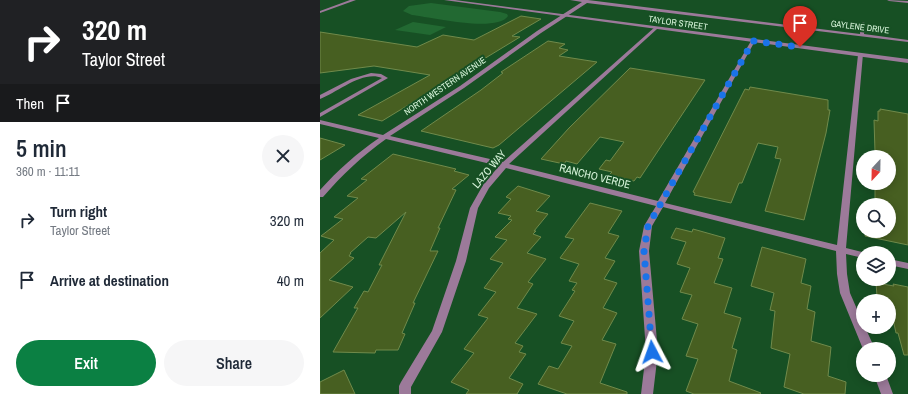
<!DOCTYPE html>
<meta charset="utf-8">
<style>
body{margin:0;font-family:"Archivo Narrow",sans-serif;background:#f6f6f7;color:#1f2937;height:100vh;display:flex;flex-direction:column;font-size:15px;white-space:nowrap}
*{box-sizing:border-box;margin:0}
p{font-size:13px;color:#747a83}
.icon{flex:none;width:22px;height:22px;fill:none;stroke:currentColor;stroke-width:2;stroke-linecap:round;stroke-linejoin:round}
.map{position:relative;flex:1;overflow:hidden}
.panel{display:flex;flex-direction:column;background:#fff;width:320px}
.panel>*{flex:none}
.hud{background:#202124;color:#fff;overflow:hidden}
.needle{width:26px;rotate:202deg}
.controls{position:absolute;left:536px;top:150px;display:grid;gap:8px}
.controls a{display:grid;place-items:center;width:40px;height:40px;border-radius:50%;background:#fff;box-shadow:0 2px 10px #0003;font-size:20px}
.pin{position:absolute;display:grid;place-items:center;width:34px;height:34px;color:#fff;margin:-41px -17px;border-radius:50% 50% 50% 0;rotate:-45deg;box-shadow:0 0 4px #0007}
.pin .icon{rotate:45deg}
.me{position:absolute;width:44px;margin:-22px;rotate:356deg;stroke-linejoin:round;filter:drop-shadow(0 0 3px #0008)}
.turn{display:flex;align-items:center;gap:14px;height:84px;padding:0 16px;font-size:18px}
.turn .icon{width:52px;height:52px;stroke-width:2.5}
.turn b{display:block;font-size:28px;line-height:34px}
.then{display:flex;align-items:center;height:38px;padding:0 16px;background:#0003;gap:8px;font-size:15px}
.round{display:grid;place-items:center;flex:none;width:42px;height:42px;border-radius:21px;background:#f6f6f7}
.head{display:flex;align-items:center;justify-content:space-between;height:68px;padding:0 16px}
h1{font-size:24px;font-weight:600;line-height:30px}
.button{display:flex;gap:8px;margin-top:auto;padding:8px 16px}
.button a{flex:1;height:46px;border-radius:24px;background:#0b8043;color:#fff;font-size:16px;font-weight:600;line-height:46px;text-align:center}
.button a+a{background:#f6f6f7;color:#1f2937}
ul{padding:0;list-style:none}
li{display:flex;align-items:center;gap:12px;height:60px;padding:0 16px}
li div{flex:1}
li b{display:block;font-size:15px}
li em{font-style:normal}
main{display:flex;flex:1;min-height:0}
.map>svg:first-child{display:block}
</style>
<main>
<section class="panel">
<div class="hud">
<div class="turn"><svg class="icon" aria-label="right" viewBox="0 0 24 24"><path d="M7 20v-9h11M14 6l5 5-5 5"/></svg><div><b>320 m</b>Taylor Street</div></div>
<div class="then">Then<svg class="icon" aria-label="arrive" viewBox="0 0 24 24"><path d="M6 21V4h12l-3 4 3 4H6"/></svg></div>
</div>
<div class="head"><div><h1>5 min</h1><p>360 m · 11:11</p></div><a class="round"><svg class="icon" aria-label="close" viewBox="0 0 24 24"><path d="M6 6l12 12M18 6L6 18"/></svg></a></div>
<ul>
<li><svg class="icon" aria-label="right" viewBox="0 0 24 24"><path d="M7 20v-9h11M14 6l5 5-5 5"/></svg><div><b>Turn right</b><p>Taylor Street</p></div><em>320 m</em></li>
<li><svg class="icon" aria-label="arrive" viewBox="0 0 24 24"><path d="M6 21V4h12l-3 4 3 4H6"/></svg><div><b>Arrive at destination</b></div><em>40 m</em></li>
</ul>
<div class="button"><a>Exit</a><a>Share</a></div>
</section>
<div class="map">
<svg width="588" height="394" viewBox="0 0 588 394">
<rect width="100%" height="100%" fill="#175024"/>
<path fill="#226932" d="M 111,3 L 180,12 L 187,14 L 188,16 C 177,33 110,17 92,15 L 83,11 L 89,6 Z
M 93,22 L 126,27 L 110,35 L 75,30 Z"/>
<path fill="#475f21" stroke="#708a4b" d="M 201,16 L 221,19 L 192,36 L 200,37 L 62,121 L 38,115 L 110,75 L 54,66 L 0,73 L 0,32 L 97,47 L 123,35 L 154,40 Z
M 228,41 L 245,44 L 239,48 L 248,50 L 239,56 L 277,62 L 179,145 L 173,148 L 101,131 L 161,90 L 183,73 L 181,72 Z
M 310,68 L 385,80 L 320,178 L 317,177 L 314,181 L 289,175 L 292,172 L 279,169 L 286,160 L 290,161 L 304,142 L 280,137 L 257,164 L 246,161 L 244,164 L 221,159 L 249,128 Z
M 430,87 L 508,100 L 508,110 L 510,110 L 506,133 L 484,220 L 445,211 L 461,159 L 455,158 L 458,147 L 438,143 L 422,183 L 419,183 L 411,203 L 374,195 L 375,193 L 373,192 L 425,89 L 429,90 Z
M 560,109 L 588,114 L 588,245 L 545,236 L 546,231 L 569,231 L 569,205 L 555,205 L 555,183 L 569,183 L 569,157 L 561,157 L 561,153 L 555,152 L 554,120 L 558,121 L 558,111 L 560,111 Z
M 0,138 L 25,145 L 0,160 Z
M 73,154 L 136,169 L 134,171 L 149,175 L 132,189 L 136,190 L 118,228 L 120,228 L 110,251 L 118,251 L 93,303 L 95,303 L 82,333 L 85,334 L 78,350 L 56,350 L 55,353 L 13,352 L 38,308 L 34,308 L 44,291 L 48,292 L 62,265 L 59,265 L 86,212 L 56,238 L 48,237 L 30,253 L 31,253 L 29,256 L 34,258 L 9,280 L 33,287 L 0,318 L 0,253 L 14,240 L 1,236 L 23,219 L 14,217 L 38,198 L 27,196 L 47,180 L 41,179 Z
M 198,186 L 230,196 L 216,211 L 228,214 L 214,231 L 216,231 L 213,234 L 221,237 L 207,253 L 226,259 L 208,282 L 213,284 L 197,308 L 217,314 L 195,343 L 203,346 L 199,352 L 206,354 L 189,378 L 203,384 L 197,394 L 146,394 L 149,390 L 131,382 L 154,353 L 144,349 L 168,318 L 158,315 L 176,292 L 164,288 L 183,263 L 170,259 L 187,240 L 175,237 L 192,220 L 188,219 L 191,216 L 178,213 L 191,199 L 186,197 Z
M 270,203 L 302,211 L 288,233 L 299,236 L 285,258 L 295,261 L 284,279 L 297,283 L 283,308 L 297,313 L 282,340 L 296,344 L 280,383 L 307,392 L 307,394 L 247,394 L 218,384 L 229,366 L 238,369 L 252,346 L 241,343 L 254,321 L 239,316 L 255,291 L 252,290 L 257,283 L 249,281 L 259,264 L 240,258 L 254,239 L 245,237 Z
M 356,228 L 372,232 L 373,229 L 405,238 L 398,258 L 403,259 L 394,283 L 412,288 L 404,313 L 421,318 L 412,348 L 417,350 L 409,381 L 441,393 L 440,394 L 374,394 L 366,391 L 378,359 L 366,356 L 378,324 L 362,319 L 372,295 L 360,292 L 370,268 L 357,264 L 366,242 L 351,238 Z
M 442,247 L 486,259 L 481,283 L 491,286 L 487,309 L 495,312 L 491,341 L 511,347 L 508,376 L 526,382 L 525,394 L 484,394 L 464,387 L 470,354 L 451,348 L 455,311 L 450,310 L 454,293 L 431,286 Z
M 556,283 L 574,286 L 573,284 L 588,287 L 588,355 L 584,355 L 578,333 L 576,333 L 569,301 L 567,298 L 557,296 Z
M 24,370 L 35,394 L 0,394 L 0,382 Z"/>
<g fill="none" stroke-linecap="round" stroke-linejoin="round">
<path fill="#9c7a9a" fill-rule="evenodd" d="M 51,73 L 61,74 L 68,78 L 0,117 L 0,113 L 62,78 C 43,70 18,92 0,99 L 0,95 L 31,79 Z"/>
<path fill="#9c7a9a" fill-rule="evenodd" d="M 30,0 L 36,0 L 0,13 L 0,11 Z
M 250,0 L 268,0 L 540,34 L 541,23 L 543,22 L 545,23 L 544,34 L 588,40 L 588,42 L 267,3 L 221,33 L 144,88 L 70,136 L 183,162 L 335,27 L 337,28 L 337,29 L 189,164 L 338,201 L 431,41 L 433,40 L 435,41 L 345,203 L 517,245 L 538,55 L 543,54 L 526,248 L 546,253 L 543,253 L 543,258 L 526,254 L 527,274 L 530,293 L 543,323 L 543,327 L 545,327 L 555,349 L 543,349 L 520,293 L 517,274 L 516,251 L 343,207 L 332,226 L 329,251 L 338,352 L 333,394 L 321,394 L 326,352 L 319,251 L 324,226 L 336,206 L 186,168 L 169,188 L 158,208 L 146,261 L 122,332 L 91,387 L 91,394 L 79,394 L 79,386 L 81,382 L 112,331 L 136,261 L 150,208 L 163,185 L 179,166 L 66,139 C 42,156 22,175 3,197 L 0,197 L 0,190 C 18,170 37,153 59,138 L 0,124 L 0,120 L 63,135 L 140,86 L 217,31 L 262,2 Z
M 567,0 L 588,1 L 588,3 L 569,1 Z
M 569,259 L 588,263 L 588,269 L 569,265 Z
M 554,375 L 566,375 L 573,394 L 561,394 Z"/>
<path fill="#9c7a9a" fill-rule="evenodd" d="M 124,0 L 135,0 L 588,59 L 588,63 Z"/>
</g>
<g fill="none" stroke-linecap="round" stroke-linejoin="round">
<path stroke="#1a73e8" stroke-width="7" stroke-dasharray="0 12.6" d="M 332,352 L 324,251 L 328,226 L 433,41 L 480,47"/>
</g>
<g text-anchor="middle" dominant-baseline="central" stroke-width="4" stroke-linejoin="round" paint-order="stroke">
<g font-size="9" fill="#d9f6dc" stroke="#175024">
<text transform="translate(358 23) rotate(8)">TAYLOR STREET</text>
<text transform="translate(540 27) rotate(7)">GAYLENE DRIVE</text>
<text transform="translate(125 86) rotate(-34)">NORTH WESTERN AVENUE</text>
</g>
<g font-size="11" fill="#d9f6dc" stroke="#175024">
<text transform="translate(169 169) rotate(-50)">LAZO WAY</text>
<text transform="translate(275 176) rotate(14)">RANCHO VERDE</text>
</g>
</g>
</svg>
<div class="controls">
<a><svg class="needle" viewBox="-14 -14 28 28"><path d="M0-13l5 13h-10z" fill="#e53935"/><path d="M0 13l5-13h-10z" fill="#747a83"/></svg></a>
<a><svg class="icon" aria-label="search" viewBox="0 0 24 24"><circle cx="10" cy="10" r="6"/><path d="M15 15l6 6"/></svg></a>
<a><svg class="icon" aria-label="layers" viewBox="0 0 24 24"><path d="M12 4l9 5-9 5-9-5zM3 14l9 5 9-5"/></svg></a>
<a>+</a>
<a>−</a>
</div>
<div class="pin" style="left:480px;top:47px;background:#d93025"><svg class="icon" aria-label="arrive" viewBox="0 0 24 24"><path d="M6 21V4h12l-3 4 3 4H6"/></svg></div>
<svg class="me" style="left:332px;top:352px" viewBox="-20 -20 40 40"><path d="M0-17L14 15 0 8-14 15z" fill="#1a73e8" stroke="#fff" stroke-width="4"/></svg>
</div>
</main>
